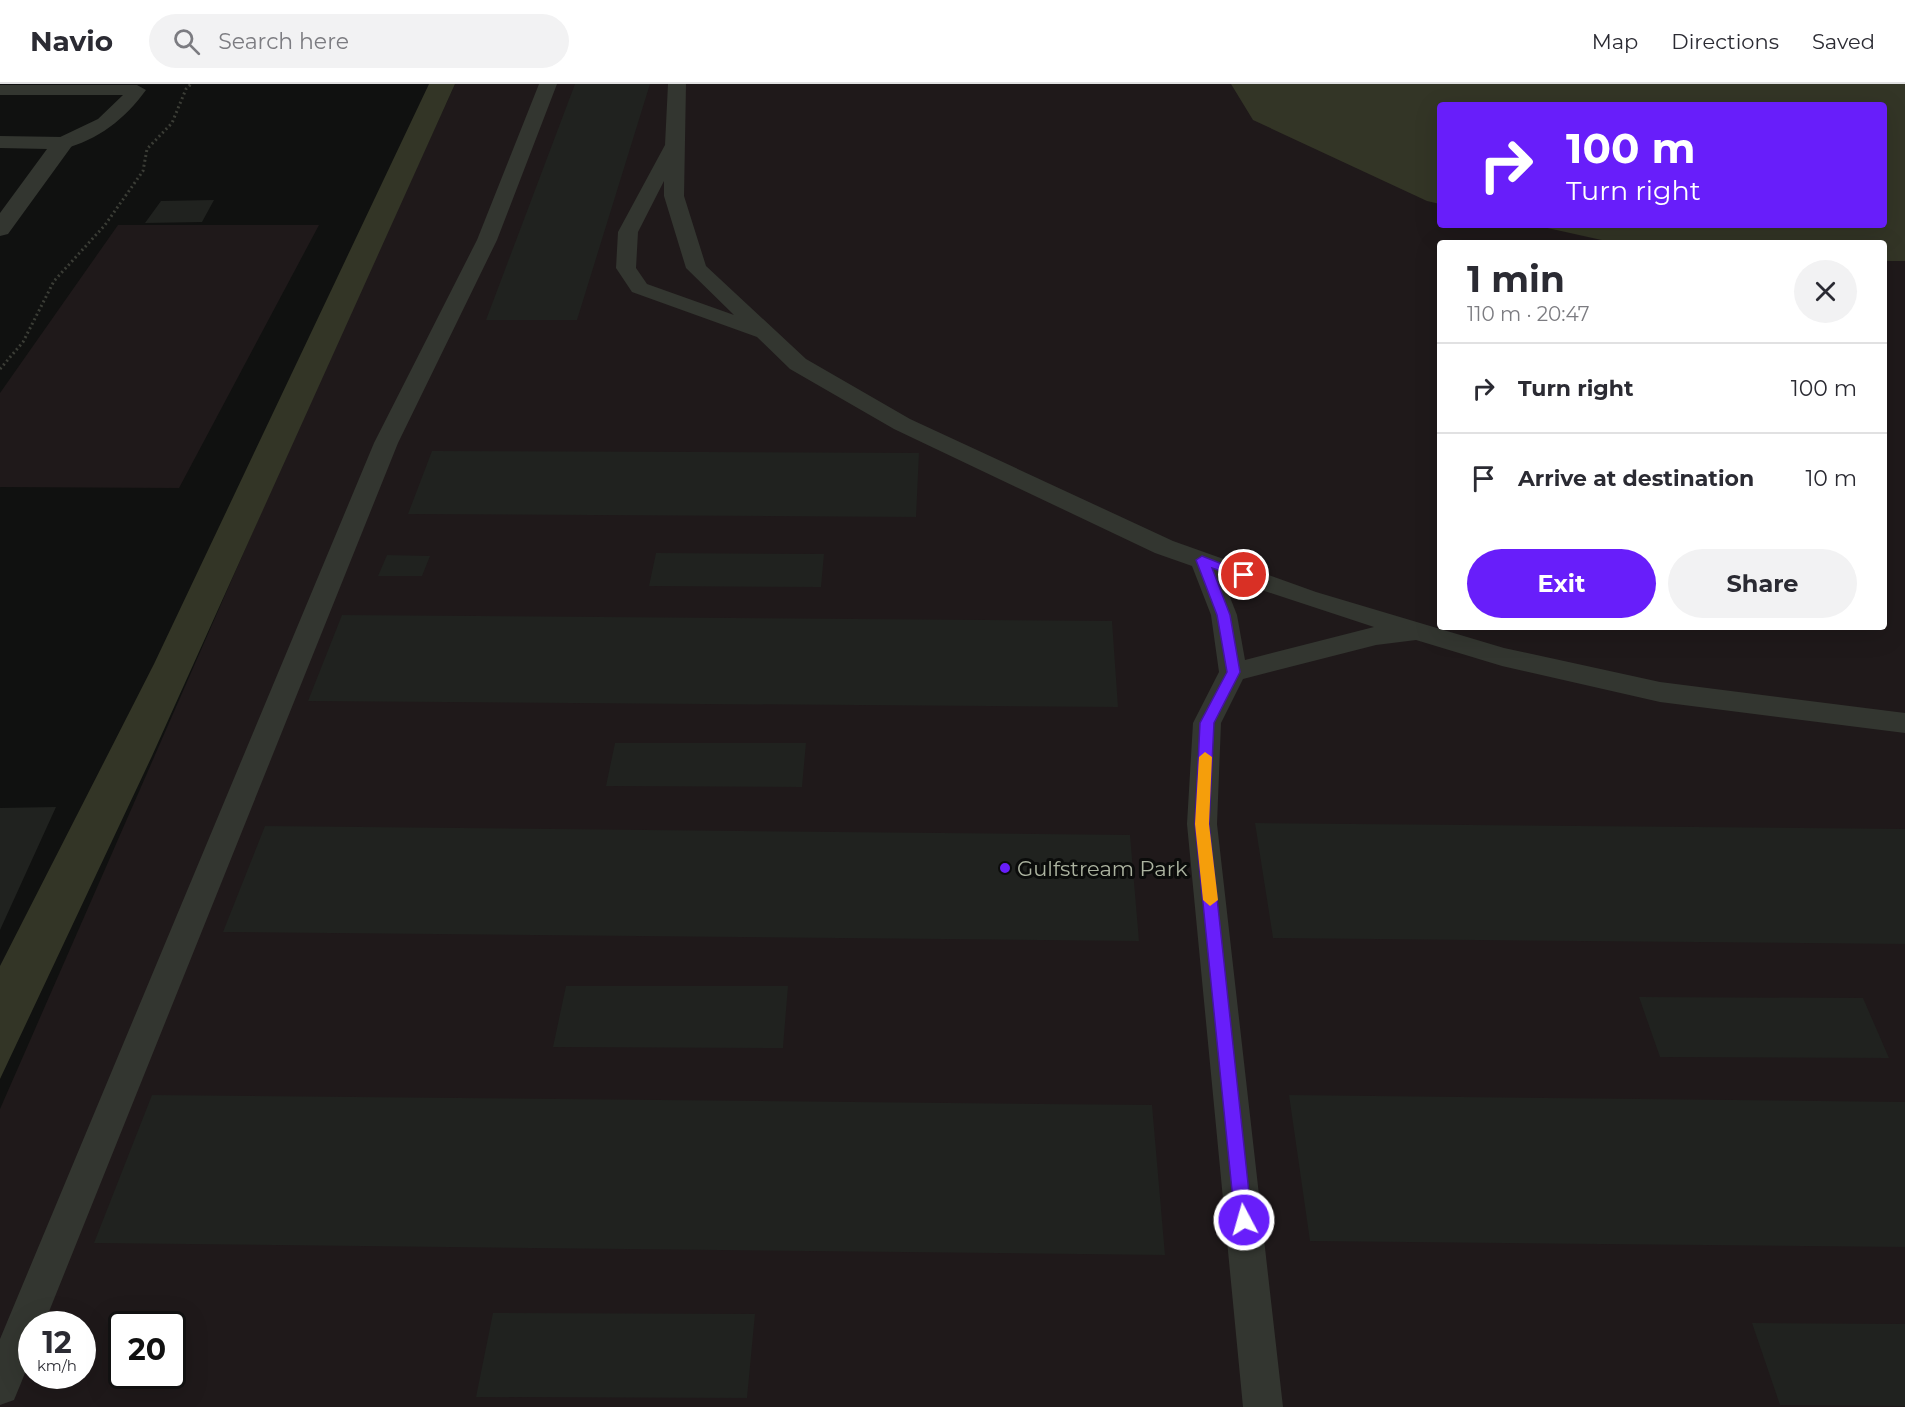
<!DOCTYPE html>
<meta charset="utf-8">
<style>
body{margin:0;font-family:Montserrat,sans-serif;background:#f2f2f3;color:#2b2b33;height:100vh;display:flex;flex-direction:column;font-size:22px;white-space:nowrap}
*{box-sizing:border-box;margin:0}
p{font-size:20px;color:#7c7c81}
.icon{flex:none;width:33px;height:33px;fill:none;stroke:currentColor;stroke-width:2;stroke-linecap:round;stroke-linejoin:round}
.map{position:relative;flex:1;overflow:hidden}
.sheet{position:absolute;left:1437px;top:156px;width:450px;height:390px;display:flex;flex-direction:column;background:#fff;border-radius:6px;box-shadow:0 6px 24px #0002}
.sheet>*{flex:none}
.banner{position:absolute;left:1437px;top:18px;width:450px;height:126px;border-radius:6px;box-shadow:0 6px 24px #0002;background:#681efa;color:#fff;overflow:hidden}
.speed{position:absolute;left:18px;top:1227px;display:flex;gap:12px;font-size:30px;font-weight:700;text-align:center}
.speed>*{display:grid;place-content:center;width:78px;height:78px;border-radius:50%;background:#fff;box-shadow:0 6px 24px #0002;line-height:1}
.speed small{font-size:15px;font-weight:400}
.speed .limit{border:3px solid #111;border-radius:9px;background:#fff;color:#111}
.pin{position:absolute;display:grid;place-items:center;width:51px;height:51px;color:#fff;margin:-26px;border:3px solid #fff;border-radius:50%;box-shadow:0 2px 6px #0007}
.me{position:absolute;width:66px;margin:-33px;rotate:354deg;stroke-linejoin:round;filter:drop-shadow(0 0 4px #0008)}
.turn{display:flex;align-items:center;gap:21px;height:126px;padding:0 30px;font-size:27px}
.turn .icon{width:78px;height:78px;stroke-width:2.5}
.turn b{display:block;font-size:42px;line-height:51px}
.round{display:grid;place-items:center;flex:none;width:63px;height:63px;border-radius:32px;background:#f2f2f3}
.overview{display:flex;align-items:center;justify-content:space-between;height:102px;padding:0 30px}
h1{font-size:36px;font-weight:700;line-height:45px}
.button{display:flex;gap:12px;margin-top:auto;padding:12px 30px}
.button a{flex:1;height:69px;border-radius:36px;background:#681efa;color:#fff;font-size:24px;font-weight:700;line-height:69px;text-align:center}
.button a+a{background:#f2f2f3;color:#2b2b33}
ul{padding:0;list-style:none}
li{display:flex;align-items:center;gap:18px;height:90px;padding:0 30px;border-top:2px solid #e1e1e2}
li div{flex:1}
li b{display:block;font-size:22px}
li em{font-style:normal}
header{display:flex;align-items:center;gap:36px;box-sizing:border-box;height:84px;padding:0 30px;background:#fff;border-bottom:2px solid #e1e1e2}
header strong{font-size:28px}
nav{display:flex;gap:33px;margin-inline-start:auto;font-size:21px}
.search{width:420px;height:54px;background:#f2f2f3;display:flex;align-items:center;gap:15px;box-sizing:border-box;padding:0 21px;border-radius:33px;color:#7c7c81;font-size:22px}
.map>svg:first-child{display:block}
</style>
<header>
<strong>Navio</strong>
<div class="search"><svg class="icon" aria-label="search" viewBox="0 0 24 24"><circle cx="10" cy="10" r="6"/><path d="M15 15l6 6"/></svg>Search here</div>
<nav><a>Map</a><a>Directions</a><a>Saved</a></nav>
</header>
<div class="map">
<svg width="1905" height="1323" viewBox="0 0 1905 1323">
<rect width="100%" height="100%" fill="#101110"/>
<path fill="#1f191a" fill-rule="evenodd" d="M 455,0 L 1905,0 L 1905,1323 L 0,1323 L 0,1025 L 310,317 ZM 1440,21 L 1884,21 L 1884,141 L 1440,141 ZM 1440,159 L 1884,159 L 1884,543 L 1440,543 ZM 32,1240 L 82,1240 L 82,1292 L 32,1292 ZM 122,1240 L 172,1240 L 172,1292 L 122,1292 Z
M 118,141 L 319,141 L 179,404 L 0,403 L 0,309 Z"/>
<path fill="#333526" d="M 429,0 L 455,0 L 152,672 L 0,995 L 0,882 L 154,580 Z
M 1231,0 L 1905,0 L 1905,177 L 1884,177 L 1884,159 L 1615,159 L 1534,141 L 1884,141 L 1884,21 L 1440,21 L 1440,120 L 1427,117 L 1253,36 Z"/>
<path fill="#20221f" d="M 575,0 L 650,0 L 577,236 L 486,236 Z
M 214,116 L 202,138 L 145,139 L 161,117 Z
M 432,367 L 919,369 L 916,433 L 408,430 Z
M 656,469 L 824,470 L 821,503 L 649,502 Z
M 387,471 L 430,472 L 422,492 L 378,492 Z
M 342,531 L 1112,537 L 1118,623 L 308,617 Z
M 615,659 L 806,659 L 802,703 L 606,702 Z
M 56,723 L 0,846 L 0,724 Z
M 1255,739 L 1905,745 L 1905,860 L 1273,854 Z
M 265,742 L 1130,751 L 1139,857 L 223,848 Z
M 566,902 L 788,902 L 783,964 L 553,963 Z
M 1639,913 L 1863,914 L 1889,974 L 1660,973 Z
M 152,1011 L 1152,1021 L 1165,1171 L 94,1159 Z
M 1289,1011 L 1905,1018 L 1905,1163 L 1310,1157 Z
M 493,1229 L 755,1230 L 747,1314 L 476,1313 Z
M 1752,1239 L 1905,1240 L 1905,1322 L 1780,1321 Z"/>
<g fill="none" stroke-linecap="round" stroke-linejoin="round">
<path stroke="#3b3d36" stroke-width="3" stroke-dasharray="2 3" stroke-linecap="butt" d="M 0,285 L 23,258 L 54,197 L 105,141 L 143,87 L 147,65 L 172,39 L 186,5 L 191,0"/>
<path fill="#333630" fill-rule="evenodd" d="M 539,0 L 557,0 L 497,156 L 398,359 L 44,1240 L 32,1240 C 32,1275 27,1285 14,1316 L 0,1321 L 0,1255 L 374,359 L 477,156 Z
M 668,0 L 686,0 L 684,112 L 706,182 L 806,275 L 910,335 L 1173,457 L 1316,508 L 1504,564 L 1660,598 L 1905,629 L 1905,649 L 1660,618 L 1502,582 L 1416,556 L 1376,561 L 1243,595 L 1221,639 L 1217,740 L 1283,1323 L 1243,1323 L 1187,740 L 1193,639 L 1219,588 L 1211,531 L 1192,482 L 1155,469 L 894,345 L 790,285 L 757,253 L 632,208 L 616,184 L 618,148 L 665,61 ZM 664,97 L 664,112 L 686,184 L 734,231 L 647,200 L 636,184 L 638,148 ZM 1222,493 L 1374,543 L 1245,576 L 1237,531 Z
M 0,1 L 137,1 L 146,6 C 125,35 98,56 63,65 L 54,59 L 56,55 L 98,35 L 123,11 L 0,11 Z"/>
<path fill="#333630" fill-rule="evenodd" d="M 0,52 L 63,53 L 71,54 L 74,59 L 8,150 L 0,152 L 0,129 L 47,65 L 0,64 Z"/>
</g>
<path fill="#681efa" stroke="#4414a2" stroke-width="1.5" d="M 1202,472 L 1250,491 L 1244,495 L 1212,484 L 1230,531 L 1240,588 L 1214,639 L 1209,740 L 1252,1136 L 1250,1142 L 1244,1144 L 1237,1142 L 1235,1136 L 1195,740 L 1200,639 L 1227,588 L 1217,531 L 1196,476 Z"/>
<path fill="#f59e0b" d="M 1205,668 L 1212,673 L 1209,740 L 1218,816 L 1210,822 L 1203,816 L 1195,740 L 1199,673 Z"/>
<circle fill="#681efa" stroke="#0b0c0b" stroke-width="2" cx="1005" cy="784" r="6"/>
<g text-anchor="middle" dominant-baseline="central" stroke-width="6" stroke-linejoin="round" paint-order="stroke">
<g font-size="21" fill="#acb3a0" stroke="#0b0c0b" text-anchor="start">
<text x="1017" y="784">Gulfstream Park</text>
</g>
</g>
</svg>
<div class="speed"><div>12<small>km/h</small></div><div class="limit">20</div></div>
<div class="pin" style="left:1244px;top:491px;background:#d93025"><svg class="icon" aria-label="arrive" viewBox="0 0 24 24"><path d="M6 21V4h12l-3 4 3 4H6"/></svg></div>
<svg class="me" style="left:1244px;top:1136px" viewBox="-20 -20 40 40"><circle r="17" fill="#681efa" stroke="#fff" stroke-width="3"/><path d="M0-11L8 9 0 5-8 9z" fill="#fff"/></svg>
<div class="banner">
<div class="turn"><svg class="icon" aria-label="right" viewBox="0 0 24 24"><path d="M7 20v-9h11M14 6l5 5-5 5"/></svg><div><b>100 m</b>Turn right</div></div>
</div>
<section class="sheet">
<div class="overview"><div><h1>1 min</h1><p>110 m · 20:47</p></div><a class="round"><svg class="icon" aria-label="close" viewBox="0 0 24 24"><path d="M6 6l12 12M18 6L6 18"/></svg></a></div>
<ul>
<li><svg class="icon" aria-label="right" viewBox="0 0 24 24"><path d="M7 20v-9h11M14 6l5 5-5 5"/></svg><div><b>Turn right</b></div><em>100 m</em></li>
<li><svg class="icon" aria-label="arrive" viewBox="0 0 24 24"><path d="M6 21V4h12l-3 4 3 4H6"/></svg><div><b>Arrive at destination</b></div><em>10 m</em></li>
</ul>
<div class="button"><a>Exit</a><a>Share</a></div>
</section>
</div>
